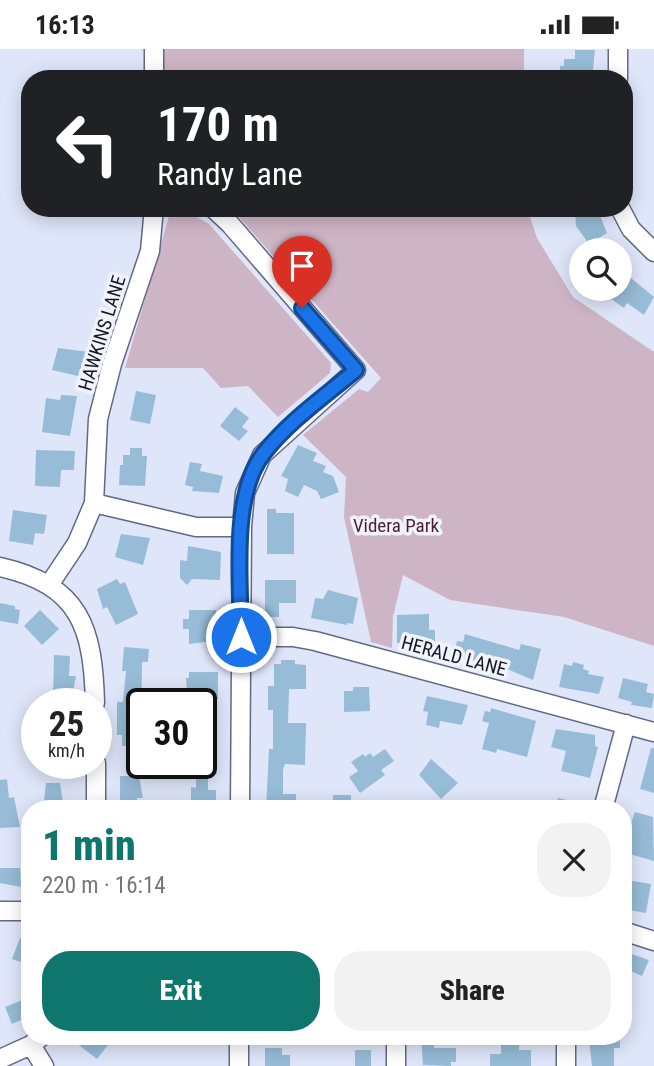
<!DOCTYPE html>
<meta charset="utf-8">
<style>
body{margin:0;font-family:"Roboto Condensed",sans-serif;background:#f2f2f2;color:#222;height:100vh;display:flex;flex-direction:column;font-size:26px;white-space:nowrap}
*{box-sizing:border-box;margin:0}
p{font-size:23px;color:#767676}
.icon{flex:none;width:38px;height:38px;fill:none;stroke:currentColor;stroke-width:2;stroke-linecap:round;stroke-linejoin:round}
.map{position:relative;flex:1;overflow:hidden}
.panel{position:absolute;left:21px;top:751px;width:611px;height:245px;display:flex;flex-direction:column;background:#fff;border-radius:28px;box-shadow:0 4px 18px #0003}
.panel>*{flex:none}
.guide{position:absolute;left:21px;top:21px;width:612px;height:147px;border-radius:28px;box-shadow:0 4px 18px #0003;background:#202124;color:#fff;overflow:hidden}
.fabs{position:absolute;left:569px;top:189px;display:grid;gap:14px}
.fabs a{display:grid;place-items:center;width:63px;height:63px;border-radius:50%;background:#fff;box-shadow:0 4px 18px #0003;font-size:35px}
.speed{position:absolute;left:21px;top:639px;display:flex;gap:14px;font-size:35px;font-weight:700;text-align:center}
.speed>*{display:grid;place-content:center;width:91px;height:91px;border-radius:50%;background:#fff;box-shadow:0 4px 18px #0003;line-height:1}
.speed small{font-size:18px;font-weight:400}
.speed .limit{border:4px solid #111;border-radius:10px;background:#fff;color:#111}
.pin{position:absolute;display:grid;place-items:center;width:60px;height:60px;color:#fff;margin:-72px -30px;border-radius:50% 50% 50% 0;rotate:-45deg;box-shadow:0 0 7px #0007}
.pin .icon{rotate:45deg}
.me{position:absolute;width:77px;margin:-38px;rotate:0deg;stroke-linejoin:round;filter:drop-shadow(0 0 5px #0008)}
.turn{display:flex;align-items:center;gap:24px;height:147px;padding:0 21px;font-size:32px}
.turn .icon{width:91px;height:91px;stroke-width:2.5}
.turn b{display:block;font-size:49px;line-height:60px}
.round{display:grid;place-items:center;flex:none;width:74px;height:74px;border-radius:28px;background:#f2f2f2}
.summary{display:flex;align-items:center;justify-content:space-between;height:119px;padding:0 21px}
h1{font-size:42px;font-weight:800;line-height:52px;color:#0f766e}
.primary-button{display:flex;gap:14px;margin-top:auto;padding:14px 21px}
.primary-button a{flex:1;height:80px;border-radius:28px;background:#0f766e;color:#fff;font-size:28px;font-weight:800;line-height:80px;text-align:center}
.primary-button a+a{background:#f2f2f2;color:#222}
.status{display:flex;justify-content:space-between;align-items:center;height:49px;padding:0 35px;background:#fff;direction:ltr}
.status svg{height:19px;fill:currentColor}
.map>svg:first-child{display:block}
</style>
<div class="status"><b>16:13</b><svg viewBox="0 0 49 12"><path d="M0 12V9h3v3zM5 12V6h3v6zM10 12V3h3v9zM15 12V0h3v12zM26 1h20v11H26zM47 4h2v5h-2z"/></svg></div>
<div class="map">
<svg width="654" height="1017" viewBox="0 0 654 1017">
<rect width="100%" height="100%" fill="#e0e6fa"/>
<path fill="#ceb5c5" d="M 163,0 L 524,0 L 524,30 L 163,30 Z
M 231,159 L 527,159 L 537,189 L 573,248 L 654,303 L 654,597 L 564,568 L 450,551 L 403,526 L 393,568 L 392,599 L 371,593 L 344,468 L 346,428 L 303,386 L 359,340 L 368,343 L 381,329 Z
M 180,165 L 195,167 L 209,175 L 331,314 L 330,324 L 278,368 L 248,337 L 221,339 L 203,319 L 125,319 L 169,167 Z"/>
<path fill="#97bcd7" d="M 575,1 L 595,1 L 592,30 L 560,30 L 560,17 L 564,17 L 564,10 L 575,10 Z
M 575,159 L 597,159 L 607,184 L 589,195 L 576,177 Z
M 620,220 L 654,248 L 644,266 L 627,254 L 624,259 L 597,240 L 620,240 Z
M 58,299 L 90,303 L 86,321 L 80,320 L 78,327 L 52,321 Z
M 136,342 L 156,346 L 150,375 L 130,371 Z
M 61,346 L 77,347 L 70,387 L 42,383 L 46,349 L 60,351 Z
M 235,358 L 249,369 L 242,378 L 248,382 L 239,392 L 220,377 Z
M 298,396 L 317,404 L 313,412 L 326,417 L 323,423 L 333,427 L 339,443 L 321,450 L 317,442 L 304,436 L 298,448 L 285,442 L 288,430 L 281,427 Z
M 130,399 L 142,399 L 142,407 L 147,407 L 145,437 L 119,436 L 120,416 L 123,416 L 123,406 L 130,406 Z
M 36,401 L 75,402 L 74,421 L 61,421 L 60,438 L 35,437 Z
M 190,413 L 202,415 L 200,422 L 223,427 L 219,444 L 192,442 L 193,438 L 185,436 Z
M 267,460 L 276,460 L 276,464 L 294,464 L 294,505 L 267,505 Z
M 13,461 L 47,466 L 44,485 L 35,484 L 33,496 L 9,492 Z
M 121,485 L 150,489 L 143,516 L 115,508 Z
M 188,497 L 221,503 L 220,531 L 192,530 L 187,536 L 180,529 L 180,511 L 187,512 Z
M 117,530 L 120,535 L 125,533 L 138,565 L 116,576 L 107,558 L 103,560 L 97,540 Z
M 265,531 L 296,531 L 296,554 L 279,554 L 279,568 L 265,568 Z
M 328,541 L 358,549 L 353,575 L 347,574 L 347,576 L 311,569 L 315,549 L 323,550 Z
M 0,554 L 15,557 L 15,560 L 20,561 L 18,575 L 0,572 Z
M 40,561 L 59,580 L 42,596 L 24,577 Z
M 189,561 L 216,561 L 216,578 L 220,578 L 220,591 L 189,595 L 189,580 L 183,580 L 183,570 L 189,570 Z
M 429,565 L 429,581 L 435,581 L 435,595 L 414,598 L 414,594 L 397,594 L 397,566 Z
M 465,585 L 519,601 L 521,595 L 541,600 L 533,631 L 497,616 L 499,609 L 483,605 L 481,613 L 454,606 L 457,592 L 463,593 Z
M 124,598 L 149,600 L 148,613 L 142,613 L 141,697 L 122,697 L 122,686 L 117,686 L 117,653 L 123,653 L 126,622 L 122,622 Z
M 54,606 L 70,607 L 69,627 L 76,627 L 72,648 L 53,648 Z
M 281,611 L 295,611 L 295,615 L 306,616 L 306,640 L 289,640 L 288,674 L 306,674 L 305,716 L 285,715 L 283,721 L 283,745 L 296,745 L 296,759 L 266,760 L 269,700 L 273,700 L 273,661 L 268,661 L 268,637 L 274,637 L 274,615 L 281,615 Z
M 573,613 L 584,616 L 583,620 L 589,622 L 588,625 L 604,628 L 599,645 L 559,638 L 564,615 L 572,617 Z
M 189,623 L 218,623 L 218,650 L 215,650 L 213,661 L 214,690 L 217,690 L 217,700 L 214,700 L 211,719 L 208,719 L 208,741 L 216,741 L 216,760 L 191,760 L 191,738 L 196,739 L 196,714 L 201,714 L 201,654 L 188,654 L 186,629 L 189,629 Z
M 623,629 L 648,635 L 646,643 L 654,645 L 652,659 L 631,656 L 632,653 L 618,649 Z
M 353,638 L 369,638 L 370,662 L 344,663 L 344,642 L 353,642 Z
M 427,647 L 468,656 L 462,676 L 440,672 L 439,679 L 426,676 L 428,663 L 423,662 Z
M 491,659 L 536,672 L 527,708 L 497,700 L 496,704 L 482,700 L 489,674 L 482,672 L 485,662 L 490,663 Z
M 556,680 L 595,686 L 595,697 L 598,698 L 590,729 L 561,722 L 566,702 L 551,698 Z
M 651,699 L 654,699 L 654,744 L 640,740 Z
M 385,700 L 394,712 L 381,721 L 385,726 L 360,744 L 349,728 L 358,722 L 351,713 L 363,705 L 365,708 L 370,704 L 373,708 Z
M 431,710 L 458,734 L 441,750 L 419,726 Z
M 120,727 L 139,727 L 143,749 L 137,749 L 137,760 L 120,760 Z
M 7,730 L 9,749 L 14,748 L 20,778 L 0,779 L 0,731 Z
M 46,734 L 60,734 L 63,753 L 59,753 L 59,760 L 43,760 Z
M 333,746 L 351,746 L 351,760 L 333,760 Z
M 558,749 L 588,756 L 587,760 L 556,760 Z
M 635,763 L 653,768 L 654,812 L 626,804 L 631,787 L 627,785 Z
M 0,819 L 20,819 L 21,838 L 0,834 Z
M 628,831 L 651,835 L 646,864 L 623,860 L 623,836 L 627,837 Z
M 20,889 L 30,892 L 30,916 L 12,910 Z
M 623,902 L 649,911 L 642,927 L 628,921 L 623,926 Z
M 30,948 L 30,967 L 12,975 L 5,958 Z
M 81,987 L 115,987 L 97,1010 L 76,994 Z
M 421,987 L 434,987 L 434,999 L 456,999 L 456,1013 L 451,1013 L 451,1017 L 423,1016 Z
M 501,987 L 520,987 L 519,1001 L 531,1001 L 531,1017 L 490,1017 L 490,1005 L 501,1005 Z
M 589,990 L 620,990 L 620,999 L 614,999 L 614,1017 L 592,1017 Z
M 265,999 L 282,999 L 282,1006 L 290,1006 L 290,1017 L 265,1017 Z
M 355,1001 L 371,1001 L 371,1017 L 355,1017 Z"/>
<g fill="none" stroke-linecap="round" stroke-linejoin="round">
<g stroke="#616986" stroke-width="21">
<path id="minor" d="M 154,0 L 154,30
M 618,0 L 618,30
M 213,159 L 230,175 L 356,321 L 262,406 L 245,444 L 242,478 L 240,760
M 620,159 L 631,180 L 654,203
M 94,454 L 196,478 L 242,478
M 0,518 C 81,536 93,580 95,654
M 49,536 L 77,494 L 94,454 L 98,370 L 112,315 L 150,202 L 154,159
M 241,588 L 293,588 L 315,592 L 654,683
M 96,714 L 96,760
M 603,760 L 626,675
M 0,862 L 30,862
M 623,882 L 654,892
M 566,987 L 566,1017
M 31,996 L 44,1017
M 0,1010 L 31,996 L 42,987
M 239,1017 L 239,987
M 396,1017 L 396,987"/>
</g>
<use href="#minor" stroke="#fff" stroke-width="18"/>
</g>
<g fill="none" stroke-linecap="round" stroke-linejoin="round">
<g stroke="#114b97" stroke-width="18">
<path id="route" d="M 241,588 C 241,536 230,446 264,404 C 289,372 325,347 356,321 L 302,259"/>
</g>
<use href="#route" stroke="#1a73e8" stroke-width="12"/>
</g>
<g text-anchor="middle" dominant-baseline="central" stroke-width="7" stroke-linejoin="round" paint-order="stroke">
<g font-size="19" fill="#141723" stroke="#f1f3fa">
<text transform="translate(102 284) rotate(-73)">HAWKINS LANE</text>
<text transform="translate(454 607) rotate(15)">HERALD LANE</text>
</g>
<g font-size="19" fill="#4a1b3d" stroke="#f1f3fa">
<text x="396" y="476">Videra Park</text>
</g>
</g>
</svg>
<div class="fabs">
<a><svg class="icon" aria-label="search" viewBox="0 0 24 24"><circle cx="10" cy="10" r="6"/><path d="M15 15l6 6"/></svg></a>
</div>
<div class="speed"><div>25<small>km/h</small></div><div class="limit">30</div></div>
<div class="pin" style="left:302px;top:259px;background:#d93025"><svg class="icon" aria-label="arrive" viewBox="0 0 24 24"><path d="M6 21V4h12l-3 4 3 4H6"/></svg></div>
<svg class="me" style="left:241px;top:588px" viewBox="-20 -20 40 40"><circle r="17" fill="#1a73e8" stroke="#fff" stroke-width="3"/><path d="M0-11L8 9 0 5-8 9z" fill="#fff"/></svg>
<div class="guide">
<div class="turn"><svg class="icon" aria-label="left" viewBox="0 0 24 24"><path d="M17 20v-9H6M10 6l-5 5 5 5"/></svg><div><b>170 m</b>Randy Lane</div></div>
</div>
<section class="panel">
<div class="summary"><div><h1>1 min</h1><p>220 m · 16:14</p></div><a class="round"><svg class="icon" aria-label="close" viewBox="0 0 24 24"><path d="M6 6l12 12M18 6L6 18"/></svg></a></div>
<div class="primary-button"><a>Exit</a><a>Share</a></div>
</section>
</div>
